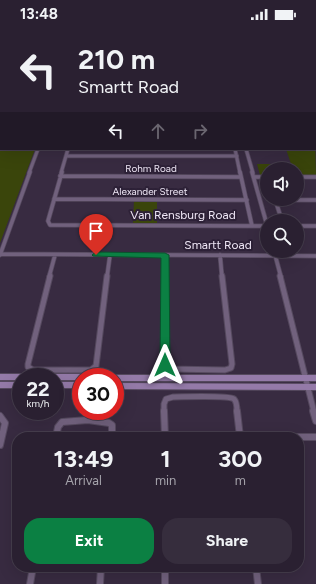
<!DOCTYPE html>
<style>
body{margin:0;font-family:Figtree,sans-serif;background:#362d3d;color:#f1f3f6;height:100vh;display:flex;flex-direction:column;font-size:15px;white-space:nowrap}
*{box-sizing:border-box;margin:0}
p{font-size:13px;color:#a5a3ab}
.icon{flex:none;width:22px;height:22px;fill:none;stroke:currentColor;stroke-width:2;stroke-linecap:round;stroke-linejoin:round}
.map{position:relative;flex:1;overflow:hidden}
.details{position:absolute;left:12px;top:404px;width:292px;height:140px;display:flex;flex-direction:column;background:#2a2031;border-radius:16px;box-shadow:0 4px 16px #0002,0 0 0 1px #463e4d}
.details>*{flex:none}
.banner{position:absolute;left:0px;top:0px;width:316px;height:122px;box-shadow:0 4px 16px #0002,0 0 0 1px #463e4d;background:#2a2031;color:#f1f3f6;overflow:hidden}
.controls{position:absolute;left:260px;top:134px;display:grid;gap:8px}
.controls a{display:grid;place-items:center;width:44px;height:44px;border-radius:50%;background:#2a2031;box-shadow:0 4px 16px #0002,0 0 0 1px #463e4d;font-size:20px}
.speed{position:absolute;left:12px;top:340px;display:flex;gap:8px;font-size:20px;font-weight:700;text-align:center}
.speed>*{display:grid;place-content:center;width:52px;height:52px;border-radius:50%;background:#2a2031;box-shadow:0 4px 16px #0002,0 0 0 1px #463e4d;line-height:1}
.speed small{font-size:10px;font-weight:400}
.speed .limit{border:6px solid #d22;background:#fff;color:#111}
.pin{position:absolute;display:grid;place-items:center;width:34px;height:34px;color:#fff;margin:-41px -17px;border-radius:50% 50% 50% 0;rotate:-45deg;box-shadow:0 0 4px #0007}
.pin .icon{rotate:45deg}
.me{position:absolute;width:44px;margin:-22px;rotate:0deg;stroke-linejoin:round;filter:drop-shadow(0 0 3px #0008)}
.turn{display:flex;align-items:center;gap:14px;height:84px;padding:0 12px;font-size:18px}
.turn .icon{width:52px;height:52px;stroke-width:2.5}
.turn b{display:block;font-size:28px;line-height:34px}
.lanes{display:flex;align-items:center;height:38px;padding:0 12px;background:#0003;justify-content:center;gap:20px;direction:ltr}
.lanes .off{opacity:.35}
.eta{display:flex;justify-content:space-evenly;align-items:center;height:68px;text-align:center}
.eta b{font-size:24px;font-weight:700;line-height:28px}
.button{display:flex;gap:8px;margin-top:auto;padding:8px 12px}
.button a{flex:1;height:46px;border-radius:16px;background:#0b8043;color:#fff;font-size:16px;font-weight:700;line-height:46px;text-align:center}
.button a+a{background:#362d3d;color:#f1f3f6}
.status{display:flex;justify-content:space-between;align-items:center;height:28px;padding:0 20px;background:#2a2031;direction:ltr}
.status svg{height:11px;fill:currentColor}
.map>svg:first-child{display:block}
</style>
<div class="status"><b>13:48</b><svg viewBox="0 0 49 12"><path d="M0 12V9h3v3zM5 12V6h3v6zM10 12V3h3v9zM15 12V0h3v12zM26 1h20v11H26zM47 4h2v5h-2z"/></svg></div>
<div class="map">
<svg width="316" height="556" viewBox="0 0 316 556">
<rect width="100%" height="100%" fill="#382b41"/>
<path fill="#3a450b" d="M 0,69 L 1,121 L 35,121 L 0,215 Z
M 315,106 L 316,147 L 297,147 L 297,141 L 267,141 L 267,147 L 260,147 L 257,136 L 291,136 L 286,121 L 315,121 Z
M 134,172 L 157,172 L 157,195 L 133,195 Z"/>
<g fill="none" stroke-linecap="round" stroke-linejoin="round">
<g stroke="#55495e" stroke-width="3.5">
<path id="minor-far4" d="M 315,26 L 316,28
M 0,46 L 1,44"/>
</g>
<g stroke="#55495e" stroke-width="4.5">
<path id="minor-far3" d="M 315,87 L 316,89
M 235,121 L 240,145
M 246,121 L 253,145
M 66,128 L 237,128
M 29,145 L 38,121
M 61,145 L 68,121"/>
</g>
<g stroke="#55495e" stroke-width="5">
<path id="minor-far2" d="M 62,144 L 48,193 L 50,197 L 267,198
M 240,144 L 252,198
M 252,144 L 267,197
M 60,148 L 241,149
M 254,149 L 267,149
M 297,149 L 316,149
M 54,171 L 247,172
M 275,171 L 282,193
M 276,172 L 316,172
M 297,198 L 316,198
M 274,223 L 281,249
M 0,226 L 316,228
M 0,227 L 30,144
M 165,227 L 165,249
M 220,227 L 222,249
M 49,249 L 55,227
M 107,249 L 110,227"/>
</g>
<g stroke="#55495e" stroke-width="7">
<path id="minor-far1" d="M 50,248 L 28,336 L 28,339 L 33,342 L 91,342 L 96,338 L 107,248
M 165,248 L 165,337 L 170,341 L 225,342 L 231,340 L 232,336 L 222,248
M 280,248 L 314,384
M 164,384 L 164,376 L 166,371 L 173,369 C 183,369 228,367 234,371 C 237,374 237,380 237,384"/>
</g>
<g stroke="#55495e" stroke-width="8">
<path id="minor" d="M 164,383 L 165,409
M 237,383 L 240,409
M 313,383 L 316,393
M 0,388 L 5,395 L 0,417
M 56,409 L 58,399 L 62,394 L 88,392 L 109,395 L 112,397 L 112,409
M 240,409 L 316,409
M 165,539 L 165,556
M 256,539 L 258,556
M 30,556 L 33,539
M 100,556 L 101,539"/>
</g>
<g stroke="#55495e" stroke-width="2.5">
<path id="tertiary" d="M 0,65 L 1,65 L 1,67 L 0,67 Z
M 315,66 L 316,66 L 316,68 L 315,68 Z"/>
</g>
<g stroke="#55495e" stroke-width="2">
<path id="secondary" d="M 0,346 L 21,346 L 23,347 L 24,349 L 21,349 L 21,352 L 0,352 Z
M 55,346 L 81,346 L 83,347 L 84,349 L 81,349 L 81,352 L 55,352 L 55,349 L 52,349 L 53,347 Z
M 115,347 L 316,347 L 316,353 L 115,353 L 115,349 L 112,349 Z
M 0,354 L 21,354 L 21,360 L 0,360 Z
M 55,354 L 81,354 L 81,360 L 55,360 Z
M 115,355 L 316,356 L 316,362 L 115,361 Z"/>
</g>
<use href="#minor-far4" stroke="#71617d" stroke-width="2.5"/>
<use href="#minor-far3" stroke="#71617d" stroke-width="3"/>
<use href="#minor-far2" stroke="#71617d" stroke-width="3.5"/>
<use href="#minor-far1" stroke="#71617d" stroke-width="5"/>
<use href="#minor" stroke="#71617d" stroke-width="6"/>
<use href="#tertiary" fill="#71617d" fill-rule="evenodd"/>
<use href="#secondary" fill="#947aa8" fill-rule="evenodd"/>
</g>
<path fill="#0b8043" stroke="#07532c" d="M 96,224 L 165,225 L 169,227 L 170,337 L 169,339 L 161,339 L 160,337 L 161,230 L 93,228 L 92,227 Z"/>
<g text-anchor="middle" dominant-baseline="central" stroke-width="4" stroke-linejoin="round" paint-order="stroke">
<g font-size="10" fill="#eee6f5" stroke="#2d2137">
<text x="151" y="140">Rohm Road</text>
<text x="150" y="163">Alexander Street</text>
</g>
<g font-size="12" fill="#eee6f5" stroke="#2d2137">
<text x="183" y="187">Van Rensburg Road</text>
<text x="218" y="217">Smartt Road</text>
</g>
</g>
</svg>
<div class="controls">
<a><svg class="icon" aria-label="sound" viewBox="0 0 24 24"><path d="M4 9h4l5-4v14l-5-4H4zM17 9q2 3 0 6"/></svg></a>
<a><svg class="icon" aria-label="search" viewBox="0 0 24 24"><circle cx="10" cy="10" r="6"/><path d="M15 15l6 6"/></svg></a>
</div>
<div class="speed"><div>22<small>km/h</small></div><div class="limit">30</div></div>
<div class="pin" style="left:96px;top:227px;background:#d93025"><svg class="icon" aria-label="arrive" viewBox="0 0 24 24"><path d="M6 21V4h12l-3 4 3 4H6"/></svg></div>
<svg class="me" style="left:165px;top:337px" viewBox="-20 -20 40 40"><path d="M0-17L14 15 0 8-14 15z" fill="#0b8043" stroke="#fff" stroke-width="4"/></svg>
<div class="banner">
<div class="turn"><svg class="icon" aria-label="left" viewBox="0 0 24 24"><path d="M17 20v-9H6M10 6l-5 5 5 5"/></svg><div><b>210 m</b>Smartt Road</div></div>
<div class="lanes"><svg class="icon" aria-label="left" viewBox="0 0 24 24"><path d="M17 20v-9H6M10 6l-5 5 5 5"/></svg><svg class="icon off" aria-label="ahead" viewBox="0 0 24 24"><path d="M12 20V5M6 11l6-6 6 6"/></svg><svg class="icon off" aria-label="right" viewBox="0 0 24 24"><path d="M7 20v-9h11M14 6l5 5-5 5"/></svg></div>
</div>
<section class="details">
<div class="eta">
<div><b>13:49</b><p>Arrival</p></div>
<div><b>1</b><p>min</p></div>
<div><b>300</b><p>m</p></div>
</div>
<div class="button"><a>Exit</a><a>Share</a></div>
</section>
</div>
